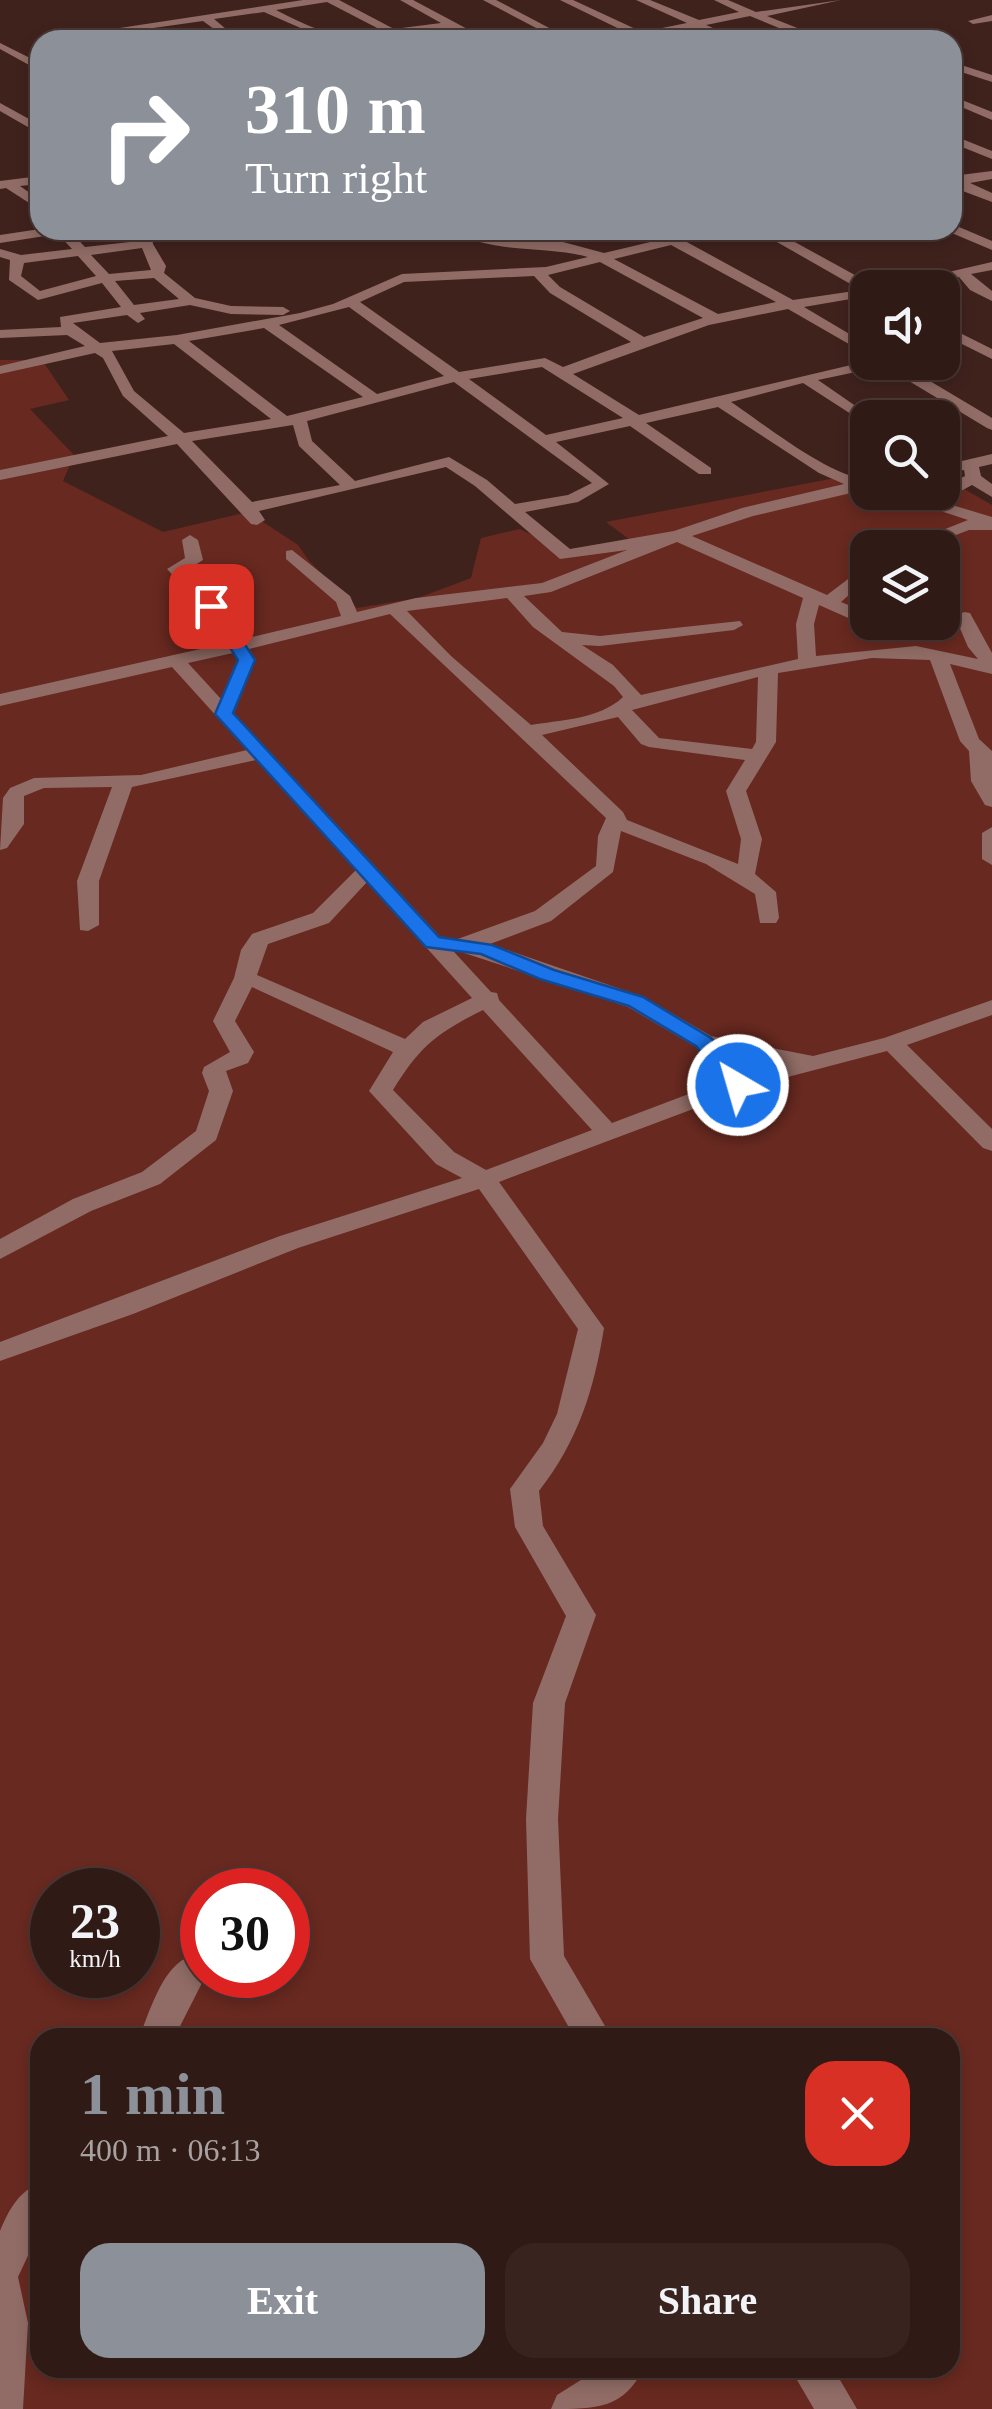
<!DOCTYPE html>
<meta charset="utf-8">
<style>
body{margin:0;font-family:Georgia,serif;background:#38231f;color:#f1f3f6;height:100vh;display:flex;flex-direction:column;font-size:38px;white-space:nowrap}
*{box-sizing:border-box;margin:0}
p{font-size:32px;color:#a8a1a1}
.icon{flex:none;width:55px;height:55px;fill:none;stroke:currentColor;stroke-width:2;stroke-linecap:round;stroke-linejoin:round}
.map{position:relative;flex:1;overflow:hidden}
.panel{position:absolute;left:30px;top:2028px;width:930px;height:350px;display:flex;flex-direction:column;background:#301a16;border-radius:30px;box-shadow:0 5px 15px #0003,0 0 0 2px #4b3835}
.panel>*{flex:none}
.guide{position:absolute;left:30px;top:30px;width:932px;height:210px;border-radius:30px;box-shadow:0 5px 15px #0003,0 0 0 2px #4b3835;background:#8c9099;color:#fff;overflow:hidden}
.controls{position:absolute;left:850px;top:270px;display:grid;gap:20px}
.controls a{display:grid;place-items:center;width:110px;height:110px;border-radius:20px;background:#301a16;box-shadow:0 5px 15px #0003,0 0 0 2px #4b3835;font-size:50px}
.speed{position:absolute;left:30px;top:1868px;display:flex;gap:20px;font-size:50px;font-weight:700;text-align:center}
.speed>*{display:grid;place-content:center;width:130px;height:130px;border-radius:50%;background:#301a16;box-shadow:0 5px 15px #0003,0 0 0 2px #4b3835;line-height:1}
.speed small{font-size:25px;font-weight:400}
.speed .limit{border:15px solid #d22;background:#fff;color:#111}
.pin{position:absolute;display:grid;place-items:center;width:85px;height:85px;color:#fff;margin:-42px;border-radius:20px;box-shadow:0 5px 15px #0006}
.me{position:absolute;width:110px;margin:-55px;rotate:322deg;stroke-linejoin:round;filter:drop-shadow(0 0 8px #0008)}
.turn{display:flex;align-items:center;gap:35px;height:210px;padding:0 50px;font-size:45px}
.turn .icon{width:130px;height:130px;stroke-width:2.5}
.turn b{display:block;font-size:70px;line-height:85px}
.round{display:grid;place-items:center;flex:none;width:105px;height:105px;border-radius:30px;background:#38231f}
.summary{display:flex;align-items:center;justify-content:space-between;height:170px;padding:0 50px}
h1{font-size:60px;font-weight:700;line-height:75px;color:#8c9099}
.button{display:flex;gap:20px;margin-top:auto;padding:20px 50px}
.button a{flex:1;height:115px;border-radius:30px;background:#8c9099;color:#fff;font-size:40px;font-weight:700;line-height:115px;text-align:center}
.button a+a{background:#38231f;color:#f1f3f6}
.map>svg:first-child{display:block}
</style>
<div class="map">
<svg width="992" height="2409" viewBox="0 0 992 2409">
<rect width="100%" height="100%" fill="#40221d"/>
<path fill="#682920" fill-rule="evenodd" d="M 0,360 L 42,360 L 69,400 L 30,409 L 74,455 L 63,481 L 163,532 L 248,512 L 298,545 L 309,561 L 357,608 L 418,598 L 471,578 L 481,538 L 520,529 L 570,554 L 629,539 L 606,522 L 867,472 L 868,492 L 942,492 L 943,477 L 992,505 L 992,2409 L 0,2409 ZM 868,548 L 942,548 L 942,622 L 868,622 ZM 52,1890 L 138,1890 L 138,1975 L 52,1975 ZM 202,1890 L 288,1890 L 288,1975 L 202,1975 ZM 40,2038 L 950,2038 L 950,2368 L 40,2368 Z"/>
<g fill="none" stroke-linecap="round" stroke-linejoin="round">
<path fill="#916c66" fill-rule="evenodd" d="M 303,0 L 339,0 L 394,29 L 441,23 L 400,0 L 413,0 L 488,40 L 475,40 L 451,28 L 328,40 L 264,12 L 214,19 L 232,34 L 210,40 L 186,40 L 218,32 L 203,21 L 68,40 L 41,40 ZM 327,2 L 381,30 C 331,37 321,33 276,10 Z
M 483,0 L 496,0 L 572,40 L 559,40 Z
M 560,0 L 573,0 L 642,32 L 687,23 L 636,0 L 650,0 L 699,20 L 739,12 L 714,0 L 728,0 L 756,12 L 841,0 L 767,16 L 820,37 L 860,40 L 808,40 L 750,16 L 706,25 L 741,40 L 726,40 L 693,28 L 652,36 L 656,40 L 642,40 Z
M 992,15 L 992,21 L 973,24 L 968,21 Z
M 0,43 L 40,63 L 40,71 L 0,49 Z
M 952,62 L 992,75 L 992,82 L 952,69 Z
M 952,96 L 992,112 L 992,120 L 952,103 Z
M 0,103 L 40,125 L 40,134 L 0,111 Z
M 952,135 L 992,151 L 992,159 L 952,143 Z
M 992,171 L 992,179 L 970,183 L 992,193 L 992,202 L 952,187 L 952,176 Z
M 40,176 L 40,184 L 20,186 L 40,200 L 40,210 L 6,188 L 0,189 L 0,181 Z
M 952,224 L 992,241 L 992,250 L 947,231 L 952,230 Z
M 40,229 L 69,230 L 85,247 L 139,241 L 137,230 L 151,230 L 153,244 L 166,266 L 164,273 L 195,298 L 231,306 L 283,307 L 290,311 L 283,315 L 231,314 L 190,305 L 140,313 L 145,319 L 138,323 L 127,315 L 73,323 L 100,343 L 177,335 L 300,313 L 333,304 L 402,274 L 546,267 L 588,257 C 544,245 492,255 452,230 L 473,230 L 511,241 L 563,242 L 604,253 L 663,239 L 661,230 L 671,230 L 675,236 L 723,230 L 685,241 L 793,300 L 861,290 L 756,230 L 773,230 L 873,285 L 868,288 L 868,296 L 804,307 L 868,345 L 868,355 L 788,309 L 709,325 L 573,374 L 639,415 L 868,361 L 898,362 L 992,418 L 992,430 L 987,428 L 884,366 L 818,380 L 873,418 L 868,418 L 868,425 L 803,383 L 731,402 C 760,421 836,482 868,478 L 868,489 L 753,516 L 692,536 L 827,595 L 868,564 L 868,578 L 841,602 L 868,613 L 868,622 L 875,622 L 862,624 L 819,605 L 814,624 L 816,656 L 916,646 L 978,659 L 968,647 L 955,617 L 964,612 L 970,613 L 992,653 L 992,674 L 950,664 L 979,739 L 992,751 L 992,807 L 985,805 L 971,781 L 969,751 L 960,741 L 930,660 L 872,658 L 778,673 L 776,742 L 746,791 L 762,839 L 755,874 L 776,892 L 779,918 L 776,923 L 760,923 L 755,894 L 706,864 L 621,831 L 613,872 L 551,921 L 490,944 L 644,997 L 711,1036 L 813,1056 L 884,1038 L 992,1000 L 992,1015 L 907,1045 L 992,1129 L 992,1151 L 983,1148 L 887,1051 L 757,1085 L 499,1182 L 604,1328 C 594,1390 578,1441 539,1491 L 543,1526 L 596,1615 L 565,1703 L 558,1819 L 564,1956 L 612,2038 L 575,2038 L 530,1959 L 526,1819 L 533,1703 L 566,1616 L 515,1527 L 510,1489 L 543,1443 L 557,1414 L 578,1329 L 479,1189 L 298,1248 L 133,1314 L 0,1361 L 0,1342 L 280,1236 L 462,1178 L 436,1164 L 369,1091 L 393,1052 L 252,987 L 235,1021 L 254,1052 L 248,1063 L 226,1071 L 233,1091 L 216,1140 L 160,1184 L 91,1211 L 0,1259 L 0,1239 L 73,1199 L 142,1172 L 196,1131 L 209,1091 L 202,1073 L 204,1067 L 230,1052 L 213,1021 L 234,978 L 241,950 L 252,934 L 313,913 L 356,870 L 256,760 L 132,787 L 99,881 L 99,925 L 88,931 L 80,930 L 77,881 L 112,787 L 44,788 L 24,796 L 24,824 L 7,848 L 0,850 L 3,798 L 10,788 L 34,778 L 141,775 L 247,750 L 172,667 L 0,706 L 0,694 L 227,643 L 214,619 L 167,569 L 185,558 L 182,540 L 190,535 L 198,540 L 203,560 L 187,570 L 227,612 L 243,639 L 341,616 L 336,602 L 286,559 L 286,551 L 292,550 L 350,596 L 357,612 L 416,598 L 542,583 L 627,550 L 560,559 L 475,486 L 446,467 L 259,511 L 265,520 L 257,525 L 251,524 L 177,444 L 0,480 L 0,470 L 168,436 L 123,396 L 103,358 L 95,353 L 0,374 L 0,366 L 85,346 L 67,335 L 0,338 L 0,330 L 61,327 L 60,317 L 121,307 L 102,283 L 38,300 L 9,280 L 10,260 L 0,257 L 0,249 L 21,255 L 72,249 L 58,234 L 0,243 L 0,235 ZM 671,245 L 776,302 L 718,314 L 614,259 ZM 142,248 L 151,270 L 109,274 L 91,255 ZM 78,256 L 96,276 L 40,291 L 21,276 L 24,263 ZM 600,262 L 703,318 L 644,337 L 560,287 L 548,275 ZM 534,276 L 550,293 L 631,342 L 563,367 L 545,358 L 459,372 L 360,302 L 404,282 ZM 154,278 L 179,299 L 134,305 L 115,281 ZM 349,307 L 444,376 L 377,394 L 279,325 ZM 264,328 L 363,397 L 287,416 L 189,341 ZM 174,344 L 271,419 L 184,433 L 134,391 L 112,351 ZM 542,367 L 623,418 L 546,435 L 469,379 ZM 454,382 L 592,483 L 568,495 L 515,504 L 487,480 L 449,457 L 355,481 L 312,441 L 307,421 ZM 718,407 L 819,473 L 844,484 L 742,508 L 674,531 L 570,549 L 525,512 L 578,502 L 609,484 L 556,442 L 630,426 L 699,474 L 711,474 L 711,468 L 646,423 ZM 293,425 L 299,446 L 340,485 L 252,502 L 192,441 ZM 677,542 L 803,598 L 796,624 L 798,659 L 641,695 L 613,665 L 582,645 L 600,646 L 734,630 L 743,625 L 740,621 L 600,636 L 562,632 L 524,596 L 551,592 ZM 507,598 L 533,627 L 614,686 L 623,697 C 600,719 561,720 531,725 L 451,656 L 407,611 ZM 390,614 L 606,818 L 598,836 L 596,866 L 535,911 L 455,940 L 452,945 L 455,950 L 628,1007 L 696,1047 L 723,1081 L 612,1123 L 499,1000 L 497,993 L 491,992 L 234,713 L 255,660 L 249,649 ZM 233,653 L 237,660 L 221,699 L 188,663 ZM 758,677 L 756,742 L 752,749 L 659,738 L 632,710 ZM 618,717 L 641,744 L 649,747 L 745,760 L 726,791 L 741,839 L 738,864 L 627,820 L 623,812 L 542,735 ZM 367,882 L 472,998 L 423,1022 L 405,1039 L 257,975 L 268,944 L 329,923 ZM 483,1010 L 592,1130 L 486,1170 L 454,1152 L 393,1090 C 420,1046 437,1033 483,1010 ZM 725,1053 L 782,1064 L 742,1075 Z
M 992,262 L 992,270 L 971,274 L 992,291 L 992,301 L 970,290 L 959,277 L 908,288 L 879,288 Z
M 942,324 L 992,349 L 992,359 L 942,334 Z
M 992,454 L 992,464 L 979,467 L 981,476 L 992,484 L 992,497 L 972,485 L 950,497 L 932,499 L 992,517 L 992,530 L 969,530 L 922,548 L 897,548 L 968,520 L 883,492 L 942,492 L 942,488 L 965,476 L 964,470 L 942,473 L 942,461 L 949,464 Z
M 992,827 L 992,865 L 982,859 L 982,833 Z
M 190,1956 L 202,1961 L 202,1975 L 206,1975 L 174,2038 L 139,2038 C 150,2011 162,1967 190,1956 Z
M 40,2183 L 40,2230 L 18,2277 L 28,2323 L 23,2409 L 0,2409 L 0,2231 C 9,2210 18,2192 40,2183 Z
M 600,2368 L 644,2368 C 623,2409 597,2409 551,2409 L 557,2395 Z
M 790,2368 L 833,2368 L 857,2409 L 814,2409 Z"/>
</g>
<path fill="#1a73e8" stroke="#114b97" stroke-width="2.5" d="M 206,602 L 217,602 L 255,660 L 233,713 L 439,937 L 492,945 L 554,970 L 643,997 L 711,1038 L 748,1085 L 745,1090 L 730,1090 L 696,1046 L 629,1006 L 540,979 L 481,954 L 426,947 L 215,714 L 238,660 L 203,606 Z"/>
</svg>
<div class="controls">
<a><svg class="icon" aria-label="sound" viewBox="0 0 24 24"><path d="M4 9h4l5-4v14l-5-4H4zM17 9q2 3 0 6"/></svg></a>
<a><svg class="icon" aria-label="search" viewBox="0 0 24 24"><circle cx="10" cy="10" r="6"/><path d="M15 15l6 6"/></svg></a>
<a><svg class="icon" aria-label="layers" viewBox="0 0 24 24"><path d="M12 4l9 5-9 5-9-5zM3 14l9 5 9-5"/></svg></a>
</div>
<div class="speed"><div>23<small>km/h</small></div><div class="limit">30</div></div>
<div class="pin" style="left:211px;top:606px;background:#d93025"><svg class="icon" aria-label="arrive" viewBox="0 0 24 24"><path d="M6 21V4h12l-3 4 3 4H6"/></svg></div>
<svg class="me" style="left:738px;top:1085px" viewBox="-20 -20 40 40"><circle r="17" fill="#1a73e8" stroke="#fff" stroke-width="3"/><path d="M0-11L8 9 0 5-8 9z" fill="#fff"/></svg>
<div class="guide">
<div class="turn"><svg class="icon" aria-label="right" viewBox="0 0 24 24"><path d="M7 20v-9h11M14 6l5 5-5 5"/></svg><div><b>310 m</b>Turn right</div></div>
</div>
<section class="panel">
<div class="summary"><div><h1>1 min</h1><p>400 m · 06:13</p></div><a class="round" style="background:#d93025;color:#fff"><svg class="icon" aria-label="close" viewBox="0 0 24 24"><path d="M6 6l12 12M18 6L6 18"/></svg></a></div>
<div class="button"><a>Exit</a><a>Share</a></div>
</section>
</div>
